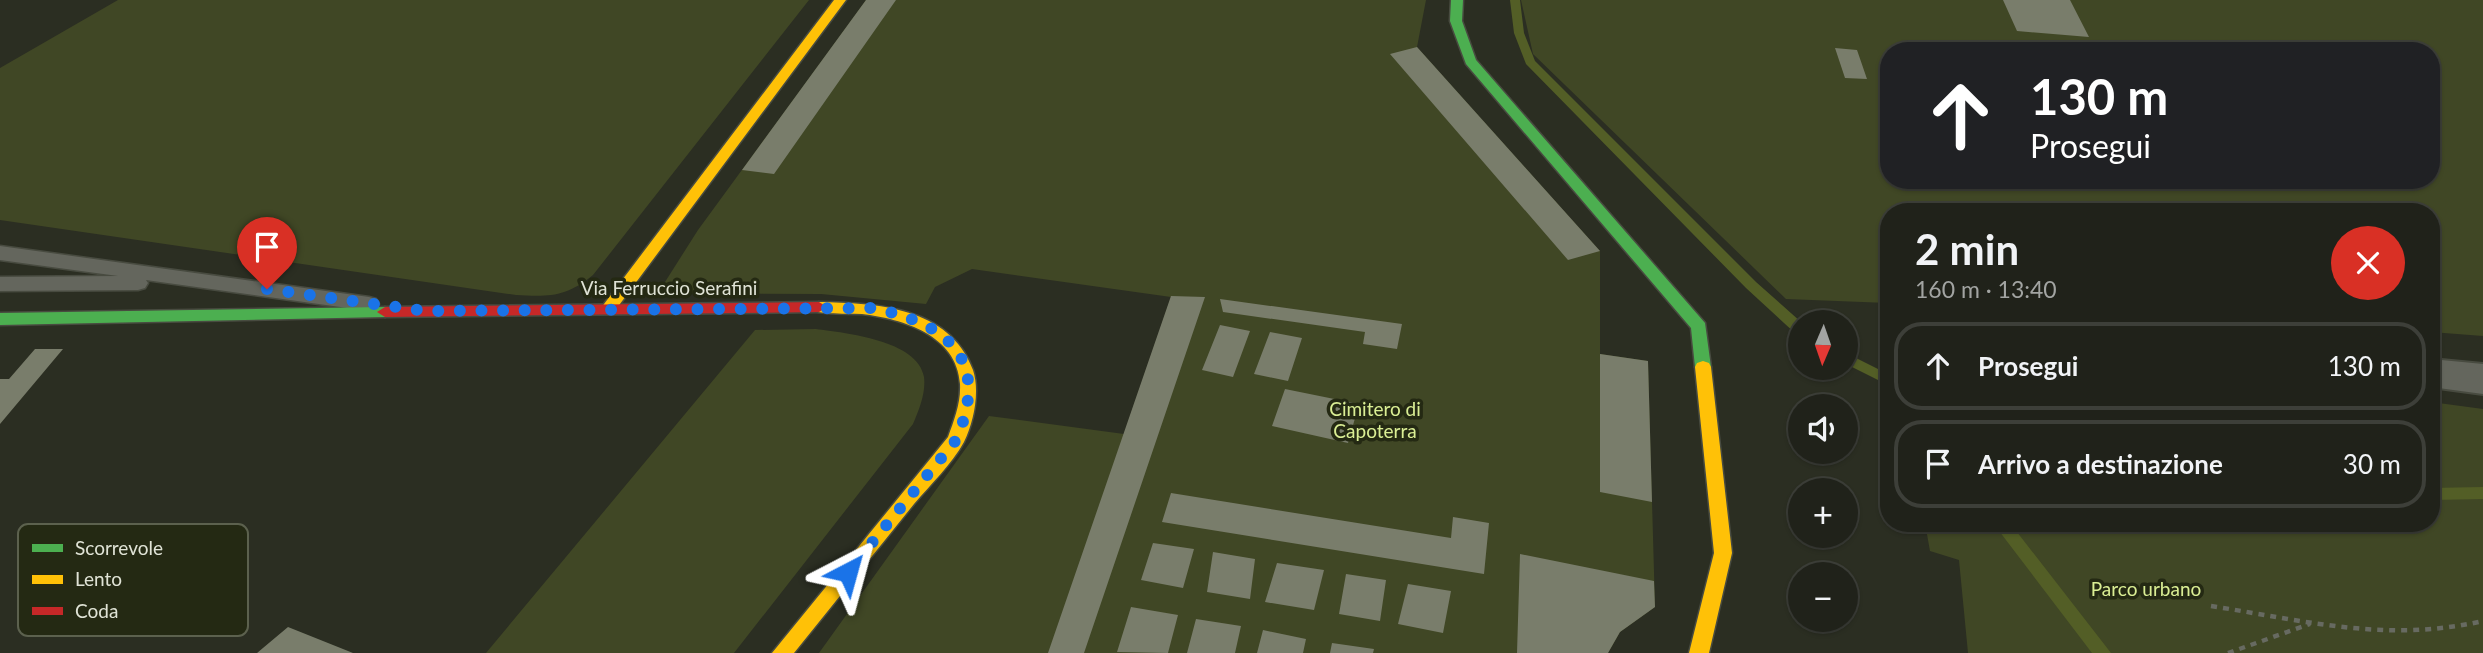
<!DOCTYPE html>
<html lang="it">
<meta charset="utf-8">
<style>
body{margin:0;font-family:Lato,sans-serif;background:#2d2f27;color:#f1f3f6;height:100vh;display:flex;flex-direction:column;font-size:26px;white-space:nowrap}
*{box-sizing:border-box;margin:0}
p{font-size:23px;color:#a2a4a2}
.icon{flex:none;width:38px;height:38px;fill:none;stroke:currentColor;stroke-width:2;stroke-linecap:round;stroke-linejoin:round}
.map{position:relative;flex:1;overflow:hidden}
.details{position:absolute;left:1880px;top:203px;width:560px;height:329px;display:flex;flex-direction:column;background:#20221a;border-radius:28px;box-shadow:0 2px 5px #0004,0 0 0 2px #3d3f39}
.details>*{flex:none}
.banner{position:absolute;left:1880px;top:42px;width:560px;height:147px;border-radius:28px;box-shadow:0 2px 5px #0004,0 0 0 2px #3d3f39;background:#202124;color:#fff;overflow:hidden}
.needle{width:46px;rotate:182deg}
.buttons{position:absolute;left:1788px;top:310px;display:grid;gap:14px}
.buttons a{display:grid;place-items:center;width:70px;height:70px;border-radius:50%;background:#20221a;box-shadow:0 2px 5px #0004,0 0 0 2px #3d3f39;font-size:35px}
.pin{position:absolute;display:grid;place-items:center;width:60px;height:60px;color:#fff;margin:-72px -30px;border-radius:50% 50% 50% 0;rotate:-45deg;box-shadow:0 0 7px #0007}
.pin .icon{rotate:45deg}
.me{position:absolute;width:77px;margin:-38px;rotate:39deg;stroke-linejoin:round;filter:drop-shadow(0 0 5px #0008)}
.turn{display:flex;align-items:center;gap:24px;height:147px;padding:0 35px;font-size:32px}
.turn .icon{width:91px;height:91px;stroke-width:2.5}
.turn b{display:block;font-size:49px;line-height:60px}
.round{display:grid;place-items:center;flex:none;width:74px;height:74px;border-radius:37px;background:#2d2f27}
.overview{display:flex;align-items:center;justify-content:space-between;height:119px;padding:0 35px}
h1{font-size:42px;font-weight:700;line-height:52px}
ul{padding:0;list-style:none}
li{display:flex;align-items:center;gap:21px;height:88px;margin:0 14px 10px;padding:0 21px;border:4px solid #3d3f39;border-radius:28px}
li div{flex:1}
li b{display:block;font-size:26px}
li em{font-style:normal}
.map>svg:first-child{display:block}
</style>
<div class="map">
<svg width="2483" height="653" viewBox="0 0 2483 653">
<rect width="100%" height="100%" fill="#2b2e22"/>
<path fill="#404725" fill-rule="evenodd" d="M 118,0 L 809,0 L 593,275 C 566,297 549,297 516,295 L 0,220 L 0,68 Z
M 866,0 L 1426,0 L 1417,47 L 1600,251 L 1600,354 L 1648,361 L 1655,607 L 1620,632 L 1608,653 L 819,653 L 989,416 L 1124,434 L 1171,297 L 972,269 L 935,287 L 926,304 L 821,294 L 658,293 L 698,230 Z
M 1521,0 L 2483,0 L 2483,336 L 2431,332 L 2431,212 L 1888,212 L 1888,303 L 1786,299 L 1533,54 ZM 1888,51 L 2431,51 L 2431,180 L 1888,180 Z
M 816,329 C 845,333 918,340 924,377 C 926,393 919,410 913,424 L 734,653 L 486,653 L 755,330 Z
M 2431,402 L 2483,409 L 2483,653 L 1968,653 L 1959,560 L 1930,551 L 1925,523 L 2431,523 Z"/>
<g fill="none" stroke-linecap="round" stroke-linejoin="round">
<path fill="#535e26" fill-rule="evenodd" d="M 1510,0 L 1520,0 L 1524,33 L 1535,61 L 1756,282 L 1801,322 L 1801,335 L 1796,334 L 1746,288 L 1526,64 L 1514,33 Z
M 1846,353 L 1888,374 L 1888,385 L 1846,364 Z
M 2483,487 L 2483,499 L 2431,500 L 2431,488 Z
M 1993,523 L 2010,523 L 2111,653 L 2092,653 Z"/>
</g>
<path fill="#797d6b" d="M 866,0 L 896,0 L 774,174 L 742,170 Z
M 2003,0 L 2070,0 L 2089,37 L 2017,31 Z
M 1417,47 L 1600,251 L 1568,260 L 1390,54 Z
M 1835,48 L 1857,50 L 1867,79 L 1845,78 Z
M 1171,296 L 1205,297 L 1084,653 L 1048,653 Z
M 1220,299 L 1402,324 L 1397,349 L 1363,344 L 1365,332 L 1223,312 Z
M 1220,325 L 1250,331 L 1233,377 L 1202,370 Z
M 1270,332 L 1302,338 L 1288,381 L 1254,374 Z
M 35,349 L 63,349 L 0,424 L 0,379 L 9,379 Z
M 1600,354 L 1648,361 L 1652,502 L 1600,492 Z
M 1285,389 L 1359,404 L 1348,443 L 1272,426 Z
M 1171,493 L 1451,538 L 1453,517 L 1489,523 L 1484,574 L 1162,522 Z
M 1153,543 L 1194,549 L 1183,588 L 1141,580 Z
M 1213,552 L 1255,559 L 1250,599 L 1207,592 Z
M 1520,554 L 1654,581 L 1655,607 L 1620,632 L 1608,653 L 1517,653 Z
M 1277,563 L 1324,570 L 1314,610 L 1265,602 Z
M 1346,574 L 1386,580 L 1380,621 L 1339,614 Z
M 1408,584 L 1451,591 L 1443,633 L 1398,624 Z
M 1131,607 L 1178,615 L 1168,653 L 1117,652 Z
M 1196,619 L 1241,626 L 1235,653 L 1187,653 Z
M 288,627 L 353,653 L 257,653 Z
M 1263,630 L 1306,639 L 1303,653 L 1257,653 Z
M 1332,643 L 1374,649 L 1373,653 L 1330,653 Z"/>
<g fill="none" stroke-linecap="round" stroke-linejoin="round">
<g stroke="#484b40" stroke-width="3">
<path id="lane" d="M 0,246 L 369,297 L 376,299 L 379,304 L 376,309 L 369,311 L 146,280 L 148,283 L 145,288 L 138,290 L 0,291 L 0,277 L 118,276 L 0,260 Z"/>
</g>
<g stroke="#484b40" stroke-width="4">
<path id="street" d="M 2431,359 L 2483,364 L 2483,394 L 2431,387 Z"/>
</g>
<g stroke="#484b40" stroke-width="3">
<path id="fast" d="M 1451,0 L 1463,0 L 1462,21 L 1476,60 L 1705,323 L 1711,367 L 1709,371 L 1697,371 L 1695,367 L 1691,328 L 1466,64 L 1450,21 Z
M 385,307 L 393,312 L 385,317 L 0,325 L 0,313 Z"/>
</g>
<g stroke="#484b40" stroke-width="3">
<path id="slow" d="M 834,0 L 846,0 L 614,312 L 604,312 L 601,308 L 604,304 Z
M 819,302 C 876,303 950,307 973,370 C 980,391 974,422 964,442 C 952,464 930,485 914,504 C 874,554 834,603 794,653 L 772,653 L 948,437 C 954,420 961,403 960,384 C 957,335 903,319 862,314 C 847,313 829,315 814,311 L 811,307 Z
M 1703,361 L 1709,363 L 1711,367 L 1732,553 L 1709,653 L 1689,653 L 1714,553 L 1695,367 L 1697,363 Z"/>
</g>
<g stroke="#484b40" stroke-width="3">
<path id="jam" d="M 819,302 L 827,307 L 819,312 L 385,317 L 377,312 L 385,307 Z"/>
</g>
<path stroke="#676a61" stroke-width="4.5" stroke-dasharray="6 6" stroke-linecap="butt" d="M 2211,606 C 2307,621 2386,643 2483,621
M 2228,653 L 2310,624"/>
<use href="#lane" fill="#64665d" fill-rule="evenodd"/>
<use href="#street" fill="#64665d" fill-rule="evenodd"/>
<use href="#fast" fill="#4caf50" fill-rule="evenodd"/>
<use href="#slow" fill="#ffc107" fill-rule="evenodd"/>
<use href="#jam" fill="#c62828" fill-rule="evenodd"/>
</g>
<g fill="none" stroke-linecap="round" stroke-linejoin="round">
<path stroke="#1a73e8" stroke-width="12" stroke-dasharray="0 21.6" d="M 267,289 L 425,311 L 873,308 C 949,324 991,360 956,440 L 848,572"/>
</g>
<g text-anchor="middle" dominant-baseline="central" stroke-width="7" stroke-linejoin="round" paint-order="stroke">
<g font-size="19" fill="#e0e3d6" stroke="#242913">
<text x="669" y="287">Via Ferruccio Serafini</text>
</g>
<g font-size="19" fill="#daee94" stroke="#242913">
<text x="1375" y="408">Cimitero di<tspan x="1375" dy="22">Capoterra</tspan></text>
<text x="2146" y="588">Parco urbano</text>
</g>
</g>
<rect x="18" y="524" width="230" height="112" rx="10" fill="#242913" stroke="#5c614e" stroke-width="2"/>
<rect x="32" y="544" width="31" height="8" fill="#4caf50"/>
<rect x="32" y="575" width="31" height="9" fill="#ffc107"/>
<rect x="32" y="607" width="31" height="8" fill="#c62828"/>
<g font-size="19" fill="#e0e3d6">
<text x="75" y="555">Scorrevole</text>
<text x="75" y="586">Lento</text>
<text x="75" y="618">Coda</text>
</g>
</svg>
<div class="buttons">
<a><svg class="needle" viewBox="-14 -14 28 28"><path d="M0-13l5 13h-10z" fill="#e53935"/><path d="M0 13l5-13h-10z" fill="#a2a4a2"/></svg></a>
<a><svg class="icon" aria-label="sound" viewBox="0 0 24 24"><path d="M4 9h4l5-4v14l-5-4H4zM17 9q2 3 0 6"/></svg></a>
<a>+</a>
<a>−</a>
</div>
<div class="pin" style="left:267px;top:289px;background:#d93025"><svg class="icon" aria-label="arrive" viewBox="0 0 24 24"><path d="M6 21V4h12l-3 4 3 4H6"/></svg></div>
<svg class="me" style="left:848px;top:572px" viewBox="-20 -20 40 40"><path d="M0-17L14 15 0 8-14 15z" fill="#1a73e8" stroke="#fff" stroke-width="4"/></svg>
<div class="banner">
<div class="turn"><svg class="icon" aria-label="ahead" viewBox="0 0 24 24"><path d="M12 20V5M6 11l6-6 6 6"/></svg><div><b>130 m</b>Prosegui</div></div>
</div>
<section class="details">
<div class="overview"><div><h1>2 min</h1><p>160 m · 13:40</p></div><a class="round" style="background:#d93025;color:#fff"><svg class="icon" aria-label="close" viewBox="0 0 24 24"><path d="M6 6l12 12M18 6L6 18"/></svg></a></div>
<ul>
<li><svg class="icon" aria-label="ahead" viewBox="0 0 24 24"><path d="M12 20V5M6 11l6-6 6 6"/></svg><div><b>Prosegui</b></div><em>130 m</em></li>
<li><svg class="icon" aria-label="arrive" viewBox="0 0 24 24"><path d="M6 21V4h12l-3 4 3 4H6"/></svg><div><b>Arrivo a destinazione</b></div><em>30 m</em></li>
</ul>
</section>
</div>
